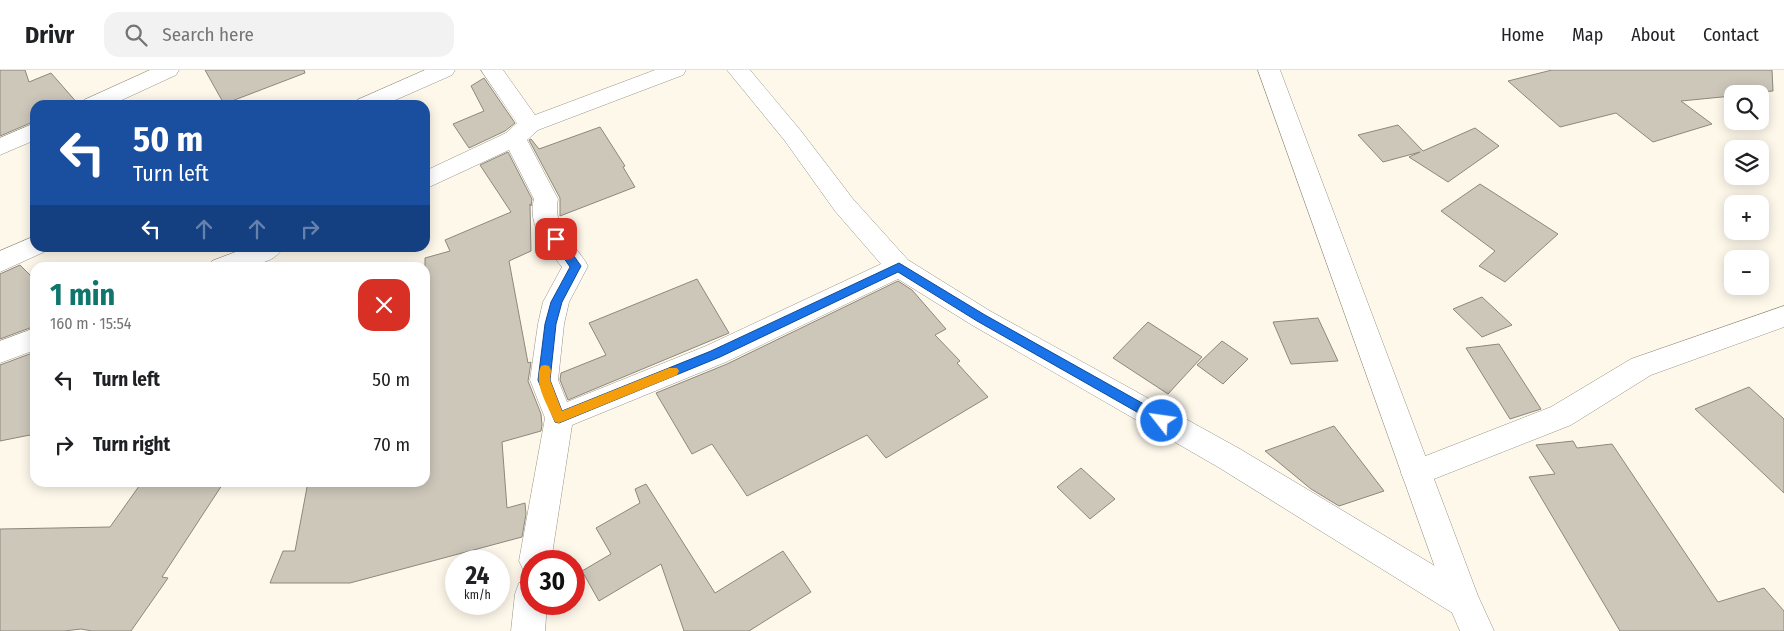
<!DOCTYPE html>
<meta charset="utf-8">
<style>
body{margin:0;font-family:"Fira Sans Condensed",sans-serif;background:#f2f2f2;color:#202124;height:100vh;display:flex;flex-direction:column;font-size:19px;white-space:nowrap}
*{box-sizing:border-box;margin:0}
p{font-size:16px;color:#757577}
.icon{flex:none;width:28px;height:28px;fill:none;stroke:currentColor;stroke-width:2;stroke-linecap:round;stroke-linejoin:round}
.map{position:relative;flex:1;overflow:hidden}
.panel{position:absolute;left:30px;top:192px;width:400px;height:225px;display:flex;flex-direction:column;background:#fff;border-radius:15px;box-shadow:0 2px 12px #0003}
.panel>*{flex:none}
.top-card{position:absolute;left:30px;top:30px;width:400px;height:152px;border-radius:15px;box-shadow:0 2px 12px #0003;background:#1a4fa0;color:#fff;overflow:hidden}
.tools{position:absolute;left:1724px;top:15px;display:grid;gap:10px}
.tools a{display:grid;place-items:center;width:45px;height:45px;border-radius:10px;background:#fff;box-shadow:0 2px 12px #0003;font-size:25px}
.speed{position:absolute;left:445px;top:480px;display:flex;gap:10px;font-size:25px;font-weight:700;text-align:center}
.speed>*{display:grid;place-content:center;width:65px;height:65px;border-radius:50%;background:#fff;box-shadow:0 2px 12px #0003;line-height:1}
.speed small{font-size:12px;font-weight:400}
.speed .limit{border:8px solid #d22;background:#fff;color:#111}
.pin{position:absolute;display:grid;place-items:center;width:42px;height:42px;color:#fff;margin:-21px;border-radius:10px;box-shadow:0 2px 8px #0006}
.me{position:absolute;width:55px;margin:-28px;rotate:300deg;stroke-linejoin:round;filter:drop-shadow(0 0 4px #0008)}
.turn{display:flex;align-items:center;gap:18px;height:105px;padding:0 20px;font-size:22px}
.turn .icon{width:65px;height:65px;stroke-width:2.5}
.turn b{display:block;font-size:35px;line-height:42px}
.lanes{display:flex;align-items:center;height:48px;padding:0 20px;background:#0003;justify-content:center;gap:25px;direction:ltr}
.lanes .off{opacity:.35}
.round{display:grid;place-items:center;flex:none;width:52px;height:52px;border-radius:15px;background:#f2f2f2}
.overview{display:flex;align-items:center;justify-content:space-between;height:85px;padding:0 20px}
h1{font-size:30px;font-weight:700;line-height:38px;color:#0f766e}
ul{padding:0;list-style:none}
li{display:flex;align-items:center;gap:15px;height:65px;padding:0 20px}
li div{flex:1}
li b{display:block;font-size:19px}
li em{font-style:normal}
header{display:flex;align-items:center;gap:30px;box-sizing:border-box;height:70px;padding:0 25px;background:#fff;border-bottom:1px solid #e0e0e0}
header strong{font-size:24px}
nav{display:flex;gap:28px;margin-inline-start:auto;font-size:18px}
.search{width:350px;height:45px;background:#f2f2f2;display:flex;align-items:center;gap:12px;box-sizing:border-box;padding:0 18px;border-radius:15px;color:#757577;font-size:19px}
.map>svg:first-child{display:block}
</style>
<header>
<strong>Drivr</strong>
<div class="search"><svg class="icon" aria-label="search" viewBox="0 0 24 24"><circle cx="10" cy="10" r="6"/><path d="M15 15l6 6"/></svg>Search here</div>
<nav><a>Home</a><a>Map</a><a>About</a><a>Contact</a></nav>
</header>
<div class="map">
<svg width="1784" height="561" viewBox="0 0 1784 561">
<rect width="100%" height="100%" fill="#fef8eb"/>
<path fill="#cdc7ba" stroke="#8d887c" d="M 0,0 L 25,0 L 29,12 L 51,3 L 79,35 L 35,35 L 35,51 L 0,66 Z
M 205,0 L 304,0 L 305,3 L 224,34 Z
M 1552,0 L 1772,0 L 1773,21 L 1732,24 L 1732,26 L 1681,31 L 1712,54 L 1653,72 L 1616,43 L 1560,57 L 1508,11 Z
M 484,8 L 515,53 L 505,61 L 469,78 L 453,54 L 484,41 L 471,16 Z
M 1398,55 L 1423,81 L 1475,58 L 1499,76 L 1448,112 L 1409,87 L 1420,82 L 1383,92 L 1358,65 Z
M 600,57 L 625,96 L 623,97 L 635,117 L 560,146 L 560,128 L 529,70 L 531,69 L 539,79 Z
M 508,82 L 532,129 L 531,136 L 530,134 L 531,181 L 509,191 L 528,293 L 531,292 L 528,311 L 541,344 L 542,355 L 541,361 L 502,372 L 507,438 L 525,433 L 526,444 L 522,467 L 350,513 L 270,513 L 283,481 L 295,481 L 308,412 L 425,412 L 425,188 L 450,181 L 445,170 L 511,142 L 480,95 Z
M 1480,114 L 1558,164 L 1505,212 L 1479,196 L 1495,181 L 1441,141 Z
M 20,195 L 35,210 L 35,256 L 0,269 L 0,204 Z
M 697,209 L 729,263 L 568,330 L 560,310 L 561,303 L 606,285 L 589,253 Z
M 898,211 L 912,220 L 946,259 L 935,265 L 960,291 L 957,293 L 988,327 L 886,388 L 867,365 L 747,426 L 712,374 L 692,384 L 656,323 L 727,294 Z
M 1482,227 L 1512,255 L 1482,267 L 1453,239 Z
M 1318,248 L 1338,291 L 1291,294 L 1273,252 Z
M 1148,252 L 1202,287 L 1168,324 L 1113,288 Z
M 1222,271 L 1248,289 L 1223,314 L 1197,295 Z
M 1499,274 L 1541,339 L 1510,349 L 1466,278 Z
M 35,282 L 35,364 L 0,371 L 0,295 Z
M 1749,317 L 1784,349 L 1784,423 L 1695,339 Z
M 1334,356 L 1384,421 L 1339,436 L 1311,419 L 1265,381 Z
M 1573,371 L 1577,378 L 1612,374 L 1718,532 L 1764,518 L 1784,541 L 1784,561 L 1620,561 L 1529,407 L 1555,404 L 1536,375 Z
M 1081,398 L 1115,429 L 1090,449 L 1057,417 Z
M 142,412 L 224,412 L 162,507 L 168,508 L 131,561 L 92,561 L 81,559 L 64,561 L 0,561 L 0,459 L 110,457 Z
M 646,414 L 715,523 L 783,481 L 811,522 L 749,561 L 684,561 L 661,494 L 599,531 L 582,501 L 611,484 L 596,458 L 640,433 L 635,419 Z"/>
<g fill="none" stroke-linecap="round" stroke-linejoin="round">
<g stroke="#989386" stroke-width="1">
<path id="minor" d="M 150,0 L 179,0 L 176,5 L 111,35 L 81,35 L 84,30 Z
M 425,0 L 455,0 L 452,5 L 384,35 L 354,35 L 357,30 Z
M 481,0 L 503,0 L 535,45 L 655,0 L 686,0 L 683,5 L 538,60 L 527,70 L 558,129 C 552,158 575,173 588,196 L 569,232 L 564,254 L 558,310 L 567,332 L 706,276 L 881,194 L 835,141 L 785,71 L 727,0 L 750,0 L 801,61 L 853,129 L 908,190 L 990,241 L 1240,379 L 1475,520 L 1479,531 L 1475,542 L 1463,547 L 1451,542 L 1218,397 L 972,255 L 898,209 L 726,292 L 572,355 L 551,491 L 531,491 L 531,504 L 524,501 L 519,491 L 545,348 L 530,310 L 538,254 L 543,232 L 562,197 C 546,177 527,155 534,129 L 509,80 L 425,119 L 425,101 L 506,63 L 517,53 Z
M 35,53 L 35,70 L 0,85 L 0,68 Z
M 35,166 L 35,178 L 46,178 L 44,182 L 0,202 L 0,181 Z
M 246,178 L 283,178 C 271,199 230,198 208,198 L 212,191 Z
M 1784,236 L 1784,257 L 1651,305 L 1571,355 L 1416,416 L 1405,412 L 1401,403 L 1405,394 L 1551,337 L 1631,289 Z
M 35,258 L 35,280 L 0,293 L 0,271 Z
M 531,509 L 531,534 L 547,534 L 545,561 L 511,561 L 515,524 L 519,513 Z"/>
</g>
<g stroke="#989386" stroke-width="1">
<path id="highway" d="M 1258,0 L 1280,0 L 1478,526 L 1494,561 L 1460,561 L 1447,531 Z"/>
</g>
<use href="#minor" fill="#fff" fill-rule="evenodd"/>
<use href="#highway" fill="#fff" fill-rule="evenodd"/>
</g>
<path fill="#1a73e8" stroke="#114b97" d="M 556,165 L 560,166 L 581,196 L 562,232 L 556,254 L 550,310 L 562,341 L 711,281 L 899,193 L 985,245 L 1167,347 L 1168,351 L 1167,354 L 1158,354 L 977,251 L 898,202 L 720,287 L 559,353 L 555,352 L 538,310 L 545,254 L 551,232 L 570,197 L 551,169 Z"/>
<path fill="#f59e0b" d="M 545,295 L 549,296 L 551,300 L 550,310 L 562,341 L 669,298 L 677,298 L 679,301 L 677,305 L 559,353 L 555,352 C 548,336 533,313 541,296 Z"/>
</svg>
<div class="tools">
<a><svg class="icon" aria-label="search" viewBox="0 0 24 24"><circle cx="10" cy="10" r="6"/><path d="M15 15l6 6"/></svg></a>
<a><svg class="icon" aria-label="layers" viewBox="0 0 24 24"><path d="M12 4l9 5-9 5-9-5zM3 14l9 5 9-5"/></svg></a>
<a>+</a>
<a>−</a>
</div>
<div class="speed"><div>24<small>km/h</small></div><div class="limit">30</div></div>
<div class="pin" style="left:556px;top:169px;background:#d93025"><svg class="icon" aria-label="arrive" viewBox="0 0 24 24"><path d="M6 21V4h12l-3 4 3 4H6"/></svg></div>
<svg class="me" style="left:1162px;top:351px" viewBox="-20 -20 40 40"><circle r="17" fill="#1a73e8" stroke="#fff" stroke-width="3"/><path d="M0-11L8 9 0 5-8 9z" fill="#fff"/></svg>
<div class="top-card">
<div class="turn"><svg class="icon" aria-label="left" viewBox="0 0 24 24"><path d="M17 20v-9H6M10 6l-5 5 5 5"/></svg><div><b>50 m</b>Turn left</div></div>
<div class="lanes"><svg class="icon" aria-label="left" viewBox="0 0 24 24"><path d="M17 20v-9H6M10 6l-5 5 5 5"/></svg><svg class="icon off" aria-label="ahead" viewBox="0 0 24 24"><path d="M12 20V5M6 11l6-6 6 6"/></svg><svg class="icon off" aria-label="ahead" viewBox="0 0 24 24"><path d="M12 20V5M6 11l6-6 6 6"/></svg><svg class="icon off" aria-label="right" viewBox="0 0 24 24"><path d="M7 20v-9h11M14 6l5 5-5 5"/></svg></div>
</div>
<section class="panel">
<div class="overview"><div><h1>1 min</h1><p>160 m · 15:54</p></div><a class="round" style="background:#d93025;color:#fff"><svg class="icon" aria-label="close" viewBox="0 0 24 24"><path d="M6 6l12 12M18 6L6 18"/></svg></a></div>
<ul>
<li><svg class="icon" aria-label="left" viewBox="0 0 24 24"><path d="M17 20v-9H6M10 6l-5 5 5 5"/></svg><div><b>Turn left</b></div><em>50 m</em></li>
<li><svg class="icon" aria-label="right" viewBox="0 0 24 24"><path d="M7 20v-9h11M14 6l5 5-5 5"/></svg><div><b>Turn right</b></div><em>70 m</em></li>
</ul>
</section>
</div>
